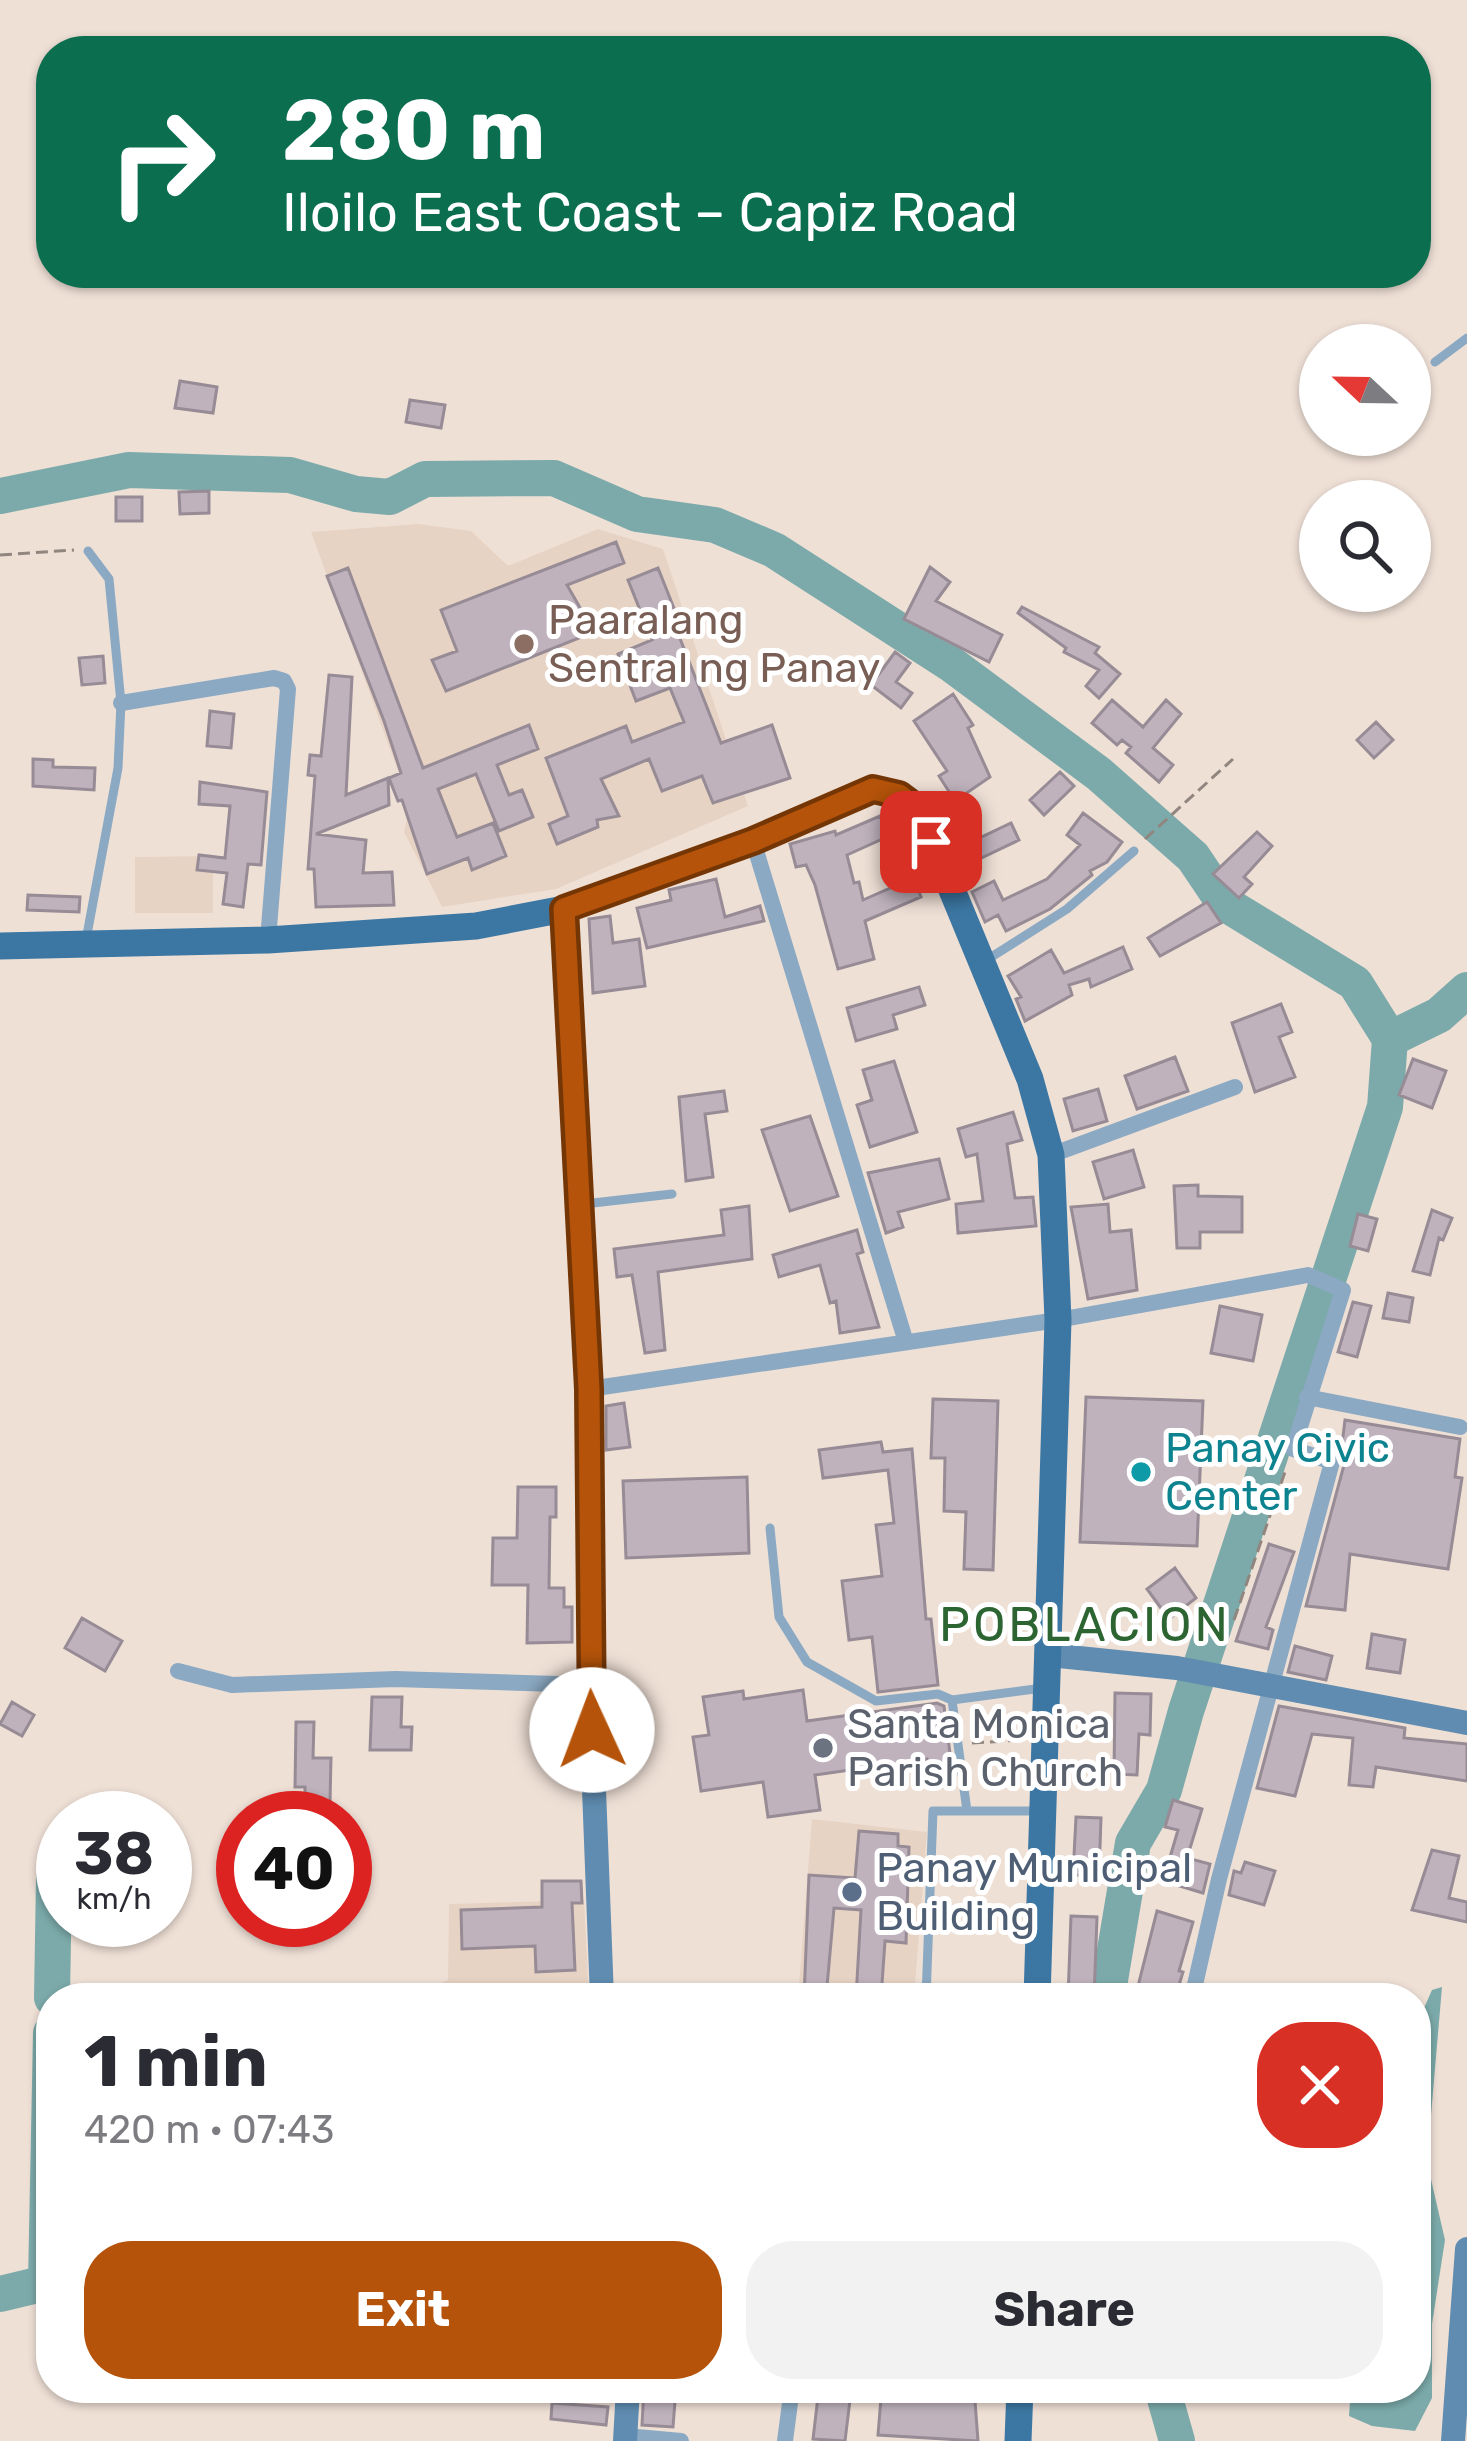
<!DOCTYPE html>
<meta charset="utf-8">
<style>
body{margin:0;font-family:Rubik,sans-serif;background:#f2f2f3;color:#2b2b33;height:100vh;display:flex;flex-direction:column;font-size:45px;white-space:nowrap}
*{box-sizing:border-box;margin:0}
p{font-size:39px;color:#7c7c81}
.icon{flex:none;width:66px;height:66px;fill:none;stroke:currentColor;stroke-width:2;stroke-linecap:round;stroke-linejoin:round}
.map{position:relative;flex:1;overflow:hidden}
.sheet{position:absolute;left:36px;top:1983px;width:1395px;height:420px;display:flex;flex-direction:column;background:#fff;border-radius:48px;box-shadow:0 3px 9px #0004}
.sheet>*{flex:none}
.top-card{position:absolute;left:36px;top:36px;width:1395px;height:252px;border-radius:48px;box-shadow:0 3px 9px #0004;background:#0b6e4f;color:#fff;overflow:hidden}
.needle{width:78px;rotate:292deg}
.tools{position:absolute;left:1299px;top:324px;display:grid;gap:24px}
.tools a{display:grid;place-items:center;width:132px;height:132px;border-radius:50%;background:#fff;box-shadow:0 3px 9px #0004;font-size:60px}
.speed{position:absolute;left:36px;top:1791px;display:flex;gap:24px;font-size:60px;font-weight:700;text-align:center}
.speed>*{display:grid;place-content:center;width:156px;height:156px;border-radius:50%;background:#fff;box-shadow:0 3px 9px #0004;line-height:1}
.speed small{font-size:30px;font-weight:400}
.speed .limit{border:18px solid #d22;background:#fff;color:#111}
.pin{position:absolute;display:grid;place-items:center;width:102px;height:102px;color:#fff;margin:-51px;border-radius:24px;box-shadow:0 6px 18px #0006}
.me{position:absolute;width:132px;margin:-66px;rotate:358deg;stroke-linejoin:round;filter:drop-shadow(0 0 9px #0008)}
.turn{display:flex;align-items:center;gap:42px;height:252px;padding:0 48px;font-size:54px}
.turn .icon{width:156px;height:156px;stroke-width:2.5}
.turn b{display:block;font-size:84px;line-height:102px}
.round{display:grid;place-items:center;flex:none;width:126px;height:126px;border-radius:48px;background:#f2f2f3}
.overview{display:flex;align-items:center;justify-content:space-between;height:204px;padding:0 48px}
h1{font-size:72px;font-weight:700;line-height:90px}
.button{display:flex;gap:24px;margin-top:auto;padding:24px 48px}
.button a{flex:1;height:138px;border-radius:48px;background:#b45309;color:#fff;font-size:48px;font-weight:700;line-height:138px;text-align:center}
.button a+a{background:#f2f2f3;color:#2b2b33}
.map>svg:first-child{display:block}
</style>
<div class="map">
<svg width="1467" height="2441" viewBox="0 0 1467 2441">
<rect width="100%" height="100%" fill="#efe0d6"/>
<path fill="#e7d3c4" d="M 419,524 L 471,531 L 508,566 L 598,529 L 663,549 L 748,806 L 556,889 L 442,907 L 404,832 L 410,804 L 311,532 Z
M 213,856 L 213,913 L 135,913 L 135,857 Z
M 812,1819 L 927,1832 L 914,1998 L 798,1998 Z
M 584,1900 L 589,1998 L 405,1998 L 448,1980 L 449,1904 Z"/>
<path fill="#7caaaa" d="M 1442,1987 L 1427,2162 L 1445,2240 L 1432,2324 L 1432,2398 L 1415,2431 L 1372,2426 L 1349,2416 L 1351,2388 L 1416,2388 L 1416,2026 L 1432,1990 Z"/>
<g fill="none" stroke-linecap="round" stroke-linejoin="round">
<path stroke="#7caaaa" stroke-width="36" d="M 0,496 L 129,470 L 290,475 L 356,494 L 390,497 L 425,479 L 554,478 L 637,514 L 715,525 L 774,550 L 951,664 L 1099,774 L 1193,857 L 1224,903 L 1355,983 L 1390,1039 L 1385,1107 L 1186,1711 L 1164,1790 L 1133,1843 L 1107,1998
M 1390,1039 L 1439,1015 L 1467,990
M 52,1998 L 54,1878
M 0,2294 L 46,2283 L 51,2033
M 1162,2388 L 1177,2441"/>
</g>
<path fill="#bfb2bd" stroke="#978b95" stroke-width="3" d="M 180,381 L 217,387 L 213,413 L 175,408 Z
M 410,400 L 445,405 L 441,428 L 406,422 Z
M 209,491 L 209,513 L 180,514 L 179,492 Z
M 116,497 L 142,497 L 142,521 L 116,521 Z
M 616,542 L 624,563 L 567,585 L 594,632 L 446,691 L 432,660 L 457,651 L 441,610 Z
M 930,567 L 950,582 L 936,601 L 1002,635 L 989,662 L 904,619 Z
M 348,568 L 423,768 L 529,725 L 538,749 L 497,765 L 509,795 L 522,790 L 533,817 L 499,831 L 476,774 L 438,789 L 457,837 L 493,823 L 506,856 L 472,870 L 468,858 L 427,874 L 402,800 L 398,801 L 389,778 L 401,773 L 384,721 L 327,576 Z
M 658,568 L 677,616 L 672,618 L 721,743 L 772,725 L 790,778 L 713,803 L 702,776 L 662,791 L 649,759 L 601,779 L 619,816 L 597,820 L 598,827 L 557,844 L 549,824 L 568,816 L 546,758 L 626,726 L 632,742 L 684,722 L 670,688 L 636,701 L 618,654 L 652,640 L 628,580 Z
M 1022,607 L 1099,647 L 1095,653 L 1120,674 L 1099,698 L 1086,686 L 1099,670 L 1064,652 L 1066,648 L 1018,613 Z
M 895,652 L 910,663 L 896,682 L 912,693 L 901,708 L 871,685 Z
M 103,656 L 105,683 L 82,685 L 79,658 Z
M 329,675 L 352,677 L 346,795 L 388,778 L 389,805 L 316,834 L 366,840 L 363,873 L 392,872 L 394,905 L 316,907 L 314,869 L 308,869 L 315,776 L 308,775 L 310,755 L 321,756 Z
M 953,694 L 973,725 L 968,728 L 990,777 L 955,801 L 939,776 L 947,771 L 914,721 Z
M 1112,700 L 1143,727 L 1166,700 L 1181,714 L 1153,748 L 1173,765 L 1159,782 L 1126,753 L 1131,747 L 1122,740 L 1117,745 L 1092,723 Z
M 210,711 L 234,714 L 231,748 L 207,746 Z
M 1376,722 L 1393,740 L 1374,758 L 1357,740 Z
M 33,759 L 53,760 L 53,767 L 95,768 L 94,790 L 33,786 Z
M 1060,772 L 1074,786 L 1044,815 L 1030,800 Z
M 200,782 L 267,792 L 261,865 L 248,864 L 243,907 L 223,904 L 227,873 L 197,870 L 199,855 L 225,858 L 230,806 L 199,804 Z
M 1083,813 L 1122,842 L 1107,862 L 1090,871 L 1092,875 L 1050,909 L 1006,931 L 998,915 L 985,922 L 972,892 L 994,881 L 1003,900 L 1047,879 L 1080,845 L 1067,835 Z
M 880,816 L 889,836 L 847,855 L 854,883 L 859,882 L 863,900 L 913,878 L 921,897 L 865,921 L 874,959 L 838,969 L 815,885 L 806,865 L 796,867 L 790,844 L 835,831 L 836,835 Z
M 1011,823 L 1019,840 L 975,861 L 967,844 Z
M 1257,832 L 1272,846 L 1244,877 L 1252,884 L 1239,898 L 1213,874 Z
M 716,879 L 725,917 L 760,906 L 764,921 L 647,948 L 637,908 L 671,900 L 669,890 Z
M 28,895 L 80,897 L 79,912 L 27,910 Z
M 1207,902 L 1221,923 L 1160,956 L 1148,938 Z
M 610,916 L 613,943 L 639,939 L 645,986 L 593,993 L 589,919 Z
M 1123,947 L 1132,969 L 1091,987 L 1089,979 L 1069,985 L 1072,995 L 1025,1021 L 1016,999 L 1021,997 L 1008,976 L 1051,950 L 1064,973 Z
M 919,987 L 925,1005 L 893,1015 L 897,1029 L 856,1041 L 847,1008 Z
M 1281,1004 L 1292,1032 L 1279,1037 L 1295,1077 L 1255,1092 L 1232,1023 Z
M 1175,1057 L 1188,1091 L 1137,1109 L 1125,1076 Z
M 1413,1059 L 1446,1071 L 1432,1108 L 1399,1095 Z
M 894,1061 L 917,1132 L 870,1147 L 857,1105 L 872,1100 L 863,1070 Z
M 1098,1089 L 1107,1121 L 1073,1131 L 1064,1099 Z
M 724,1091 L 727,1111 L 705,1114 L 713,1177 L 686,1181 L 679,1097 Z
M 1013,1112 L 1022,1140 L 1007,1144 L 1015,1198 L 1033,1197 L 1036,1226 L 958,1233 L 956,1204 L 983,1201 L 977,1154 L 966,1157 L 958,1129 Z
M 810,1116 L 838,1196 L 790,1211 L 762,1130 Z
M 1133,1150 L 1144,1187 L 1104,1199 L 1093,1162 Z
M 939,1159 L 949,1199 L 898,1212 L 903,1227 L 886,1233 L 868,1173 Z
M 1198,1185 L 1198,1196 L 1242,1197 L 1242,1232 L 1200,1232 L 1200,1248 L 1177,1248 L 1174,1186 Z
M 1108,1204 L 1110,1232 L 1131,1230 L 1137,1290 L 1088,1299 L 1071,1207 Z
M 749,1206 L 752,1259 L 658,1272 L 665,1350 L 645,1353 L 632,1275 L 617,1277 L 614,1249 L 724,1235 L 721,1210 Z
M 1432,1210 L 1452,1218 L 1443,1240 L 1439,1238 L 1430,1275 L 1413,1271 Z
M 1358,1214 L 1377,1219 L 1368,1251 L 1350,1246 Z
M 857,1230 L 863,1252 L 857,1254 L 879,1327 L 840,1333 L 836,1301 L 830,1303 L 820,1265 L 779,1277 L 773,1255 Z
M 1388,1293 L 1413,1298 L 1409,1322 L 1383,1318 Z
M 1353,1302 L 1371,1306 L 1357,1357 L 1338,1352 Z
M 1220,1306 L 1262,1315 L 1253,1361 L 1211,1353 Z
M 1086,1397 L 1203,1401 L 1197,1546 L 1080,1542 Z
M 933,1399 L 998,1401 L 993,1570 L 964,1569 L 966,1512 L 944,1511 L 945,1458 L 931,1458 Z
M 624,1403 L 630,1447 L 606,1450 L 606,1406 Z
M 1345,1420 L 1460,1439 L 1455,1477 L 1462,1478 L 1448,1569 L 1350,1554 L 1345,1610 L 1306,1606 L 1344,1465 L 1341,1453 Z
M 881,1442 L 883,1452 L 912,1449 L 926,1619 L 931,1619 L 938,1685 L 878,1692 L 872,1637 L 849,1640 L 842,1581 L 882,1576 L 876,1525 L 894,1523 L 888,1470 L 823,1478 L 819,1450 Z
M 747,1477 L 749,1553 L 626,1558 L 623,1481 Z
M 518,1487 L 556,1487 L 556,1517 L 550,1517 L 549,1588 L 564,1588 L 564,1607 L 572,1607 L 572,1642 L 527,1643 L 528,1585 L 492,1585 L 493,1538 L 517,1538 Z
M 1269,1544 L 1294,1552 L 1266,1627 L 1273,1630 L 1268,1649 L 1236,1641 Z
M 1175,1568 L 1196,1598 L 1169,1619 L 1147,1589 Z
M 82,1618 L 122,1641 L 105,1671 L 65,1648 Z
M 1372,1634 L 1405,1640 L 1400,1673 L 1367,1668 Z
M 1295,1646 L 1332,1656 L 1326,1680 L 1288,1672 Z
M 803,1690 L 807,1721 L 937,1703 L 944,1706 L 954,1785 L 931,1789 L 927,1759 L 815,1775 L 820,1810 L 768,1817 L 763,1782 L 701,1791 L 693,1737 L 709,1735 L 703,1697 L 743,1691 L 744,1699 Z
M 1115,1693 L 1151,1694 L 1150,1735 L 1139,1734 L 1137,1775 L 1114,1774 Z
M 372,1697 L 402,1697 L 401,1727 L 412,1727 L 411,1750 L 370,1750 Z
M 12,1702 L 34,1715 L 22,1736 L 0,1724 Z
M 545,1702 L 574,1702 L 575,1731 L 545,1731 Z
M 1279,1706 L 1405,1728 L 1404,1738 L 1467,1744 L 1467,1781 L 1376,1767 L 1373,1787 L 1349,1785 L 1353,1738 L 1312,1734 L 1295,1796 L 1257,1788 Z
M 296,1722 L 314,1722 L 313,1758 L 331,1758 L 330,1802 L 305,1801 L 305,1787 L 295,1787 Z
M 1173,1800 L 1202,1809 L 1187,1858 L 1210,1864 L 1203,1893 L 1163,1881 L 1178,1830 L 1165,1827 Z
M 1076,1817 L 1101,1818 L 1099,1876 L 1073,1875 Z
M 859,1831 L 898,1834 L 898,1846 L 909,1847 L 906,1943 L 885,1941 L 881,1998 L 856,1998 L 861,1910 L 834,1908 L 826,1998 L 804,1998 L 809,1875 L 855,1878 Z
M 1432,1850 L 1459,1856 L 1449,1898 L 1467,1902 L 1467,1922 L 1412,1910 Z
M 1245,1862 L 1275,1871 L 1264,1905 L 1229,1895 L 1234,1871 L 1241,1873 Z
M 542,1881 L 581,1881 L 582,1903 L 572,1903 L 575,1970 L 536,1972 L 535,1946 L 462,1949 L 461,1910 L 542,1907 Z
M 1157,1911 L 1193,1922 L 1179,1971 L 1183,1972 L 1175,1998 L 1135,1998 Z
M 1071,1916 L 1097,1917 L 1094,1998 L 1068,1998 Z
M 644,2388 L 676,2388 L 673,2427 L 642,2425 Z
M 819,2388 L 851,2392 L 845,2441 L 813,2439 Z
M 881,2398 L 975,2401 L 978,2441 L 878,2435 Z
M 552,2403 L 608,2407 L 606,2425 L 551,2419 Z"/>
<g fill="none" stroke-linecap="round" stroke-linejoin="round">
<path stroke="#90867f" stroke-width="3" stroke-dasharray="12 6" stroke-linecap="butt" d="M 0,555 L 74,550
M 1145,839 L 1233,759
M 1234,1620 L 1286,1469
M 972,1743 L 1022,1740"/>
<path stroke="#8ba9c2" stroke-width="9" d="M 1435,362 L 1467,338
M 86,940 L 118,768 L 121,703 L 109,579 L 88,551
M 985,961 L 1067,909 L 1134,851
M 584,1204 L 672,1194
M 770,1528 L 779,1617 L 807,1662 L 876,1701 L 938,1694 L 952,1700
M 967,1811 L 952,1700 L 1043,1688
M 926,1998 L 933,1811 L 1041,1811"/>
<path stroke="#8ba9c2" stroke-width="16" d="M 121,703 L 274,678 L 284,681 L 288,689 L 268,940
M 753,841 L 905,1339
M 1051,1155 L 1235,1087
M 589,1389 L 1058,1320 L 1308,1275 L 1343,1290 L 1293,1449 L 1332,1462 L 1219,1879 L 1192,1998
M 1307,1397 L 1460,1427
M 178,1671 L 232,1685 L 395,1679 L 590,1685
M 626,2436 L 681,2441
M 785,2441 L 792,2388"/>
<path stroke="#5f8cb0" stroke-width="24" d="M 564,909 L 589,1389 L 590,1685 L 602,1998
M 1049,1655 L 1177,1668 L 1467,1723
M 625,2441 L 628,2388
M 1453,2441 L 1467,2249"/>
<path stroke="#3c77a3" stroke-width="27" d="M 0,946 L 268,940 L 476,926 L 564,909 L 753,841 L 873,789 L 899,795 L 919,810 L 1030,1079 L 1051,1155 L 1058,1320 L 1037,1998
M 1018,2441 L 1020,2388"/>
</g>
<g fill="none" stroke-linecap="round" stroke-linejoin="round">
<g stroke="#753606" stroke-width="30">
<path id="route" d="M 592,1730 L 589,1389 L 564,909 L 753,841 L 873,789 L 899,795 L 919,810 L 931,842"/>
</g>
<use href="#route" stroke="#b45309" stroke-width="21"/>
</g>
<circle fill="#8d6e63" stroke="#fff" stroke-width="4.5" cx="524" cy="644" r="12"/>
<circle fill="#0f9aa8" stroke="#fff" stroke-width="4.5" cx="1141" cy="1472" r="12"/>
<circle fill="#6b7280" stroke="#fff" stroke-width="4.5" cx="823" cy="1748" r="12"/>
<circle fill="#5c6f8a" stroke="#fff" stroke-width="4.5" cx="852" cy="1892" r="12"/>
<g text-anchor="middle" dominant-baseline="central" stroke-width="10" stroke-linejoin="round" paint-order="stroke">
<g font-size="42" fill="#785e54" stroke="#fff" text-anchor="start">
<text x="548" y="620">Paaralang<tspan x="548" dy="48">Sentral ng Panay</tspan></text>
</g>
<g font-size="42" fill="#0d838f" stroke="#fff" text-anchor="start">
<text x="1165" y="1448">Panay Civic<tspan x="1165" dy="48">Center</tspan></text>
</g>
<g font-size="42" fill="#5b616d" stroke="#fff" text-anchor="start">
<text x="847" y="1724">Santa Monica<tspan x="847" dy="48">Parish Church</tspan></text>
</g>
<g font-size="42" fill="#4e5e75" stroke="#fff" text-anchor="start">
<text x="876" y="1868">Panay Municipal<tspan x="876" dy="48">Building</tspan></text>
</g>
<g font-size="48" letter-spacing="3" fill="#2d6532" stroke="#fff">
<text x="1085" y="1624">POBLACION</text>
</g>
</g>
</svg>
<div class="tools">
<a><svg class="needle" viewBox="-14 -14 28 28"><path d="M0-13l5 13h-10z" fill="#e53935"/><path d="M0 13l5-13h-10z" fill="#7c7c81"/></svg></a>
<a><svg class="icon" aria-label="search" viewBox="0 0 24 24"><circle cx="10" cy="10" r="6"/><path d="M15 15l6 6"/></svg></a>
</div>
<div class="speed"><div>38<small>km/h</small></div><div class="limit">40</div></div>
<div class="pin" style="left:931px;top:842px;background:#d93025"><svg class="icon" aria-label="arrive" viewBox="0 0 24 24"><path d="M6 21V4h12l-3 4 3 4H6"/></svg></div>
<svg class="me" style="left:592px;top:1730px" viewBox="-20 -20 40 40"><circle r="19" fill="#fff"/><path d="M0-13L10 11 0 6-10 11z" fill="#b45309"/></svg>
<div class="top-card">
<div class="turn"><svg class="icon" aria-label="right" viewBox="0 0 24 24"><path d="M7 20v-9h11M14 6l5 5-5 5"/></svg><div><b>280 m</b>Iloilo East Coast – Capiz Road</div></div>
</div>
<section class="sheet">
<div class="overview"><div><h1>1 min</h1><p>420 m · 07:43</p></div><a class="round" style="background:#d93025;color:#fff"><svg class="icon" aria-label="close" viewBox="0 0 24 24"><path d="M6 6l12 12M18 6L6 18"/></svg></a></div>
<div class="button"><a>Exit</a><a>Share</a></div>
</section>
</div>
